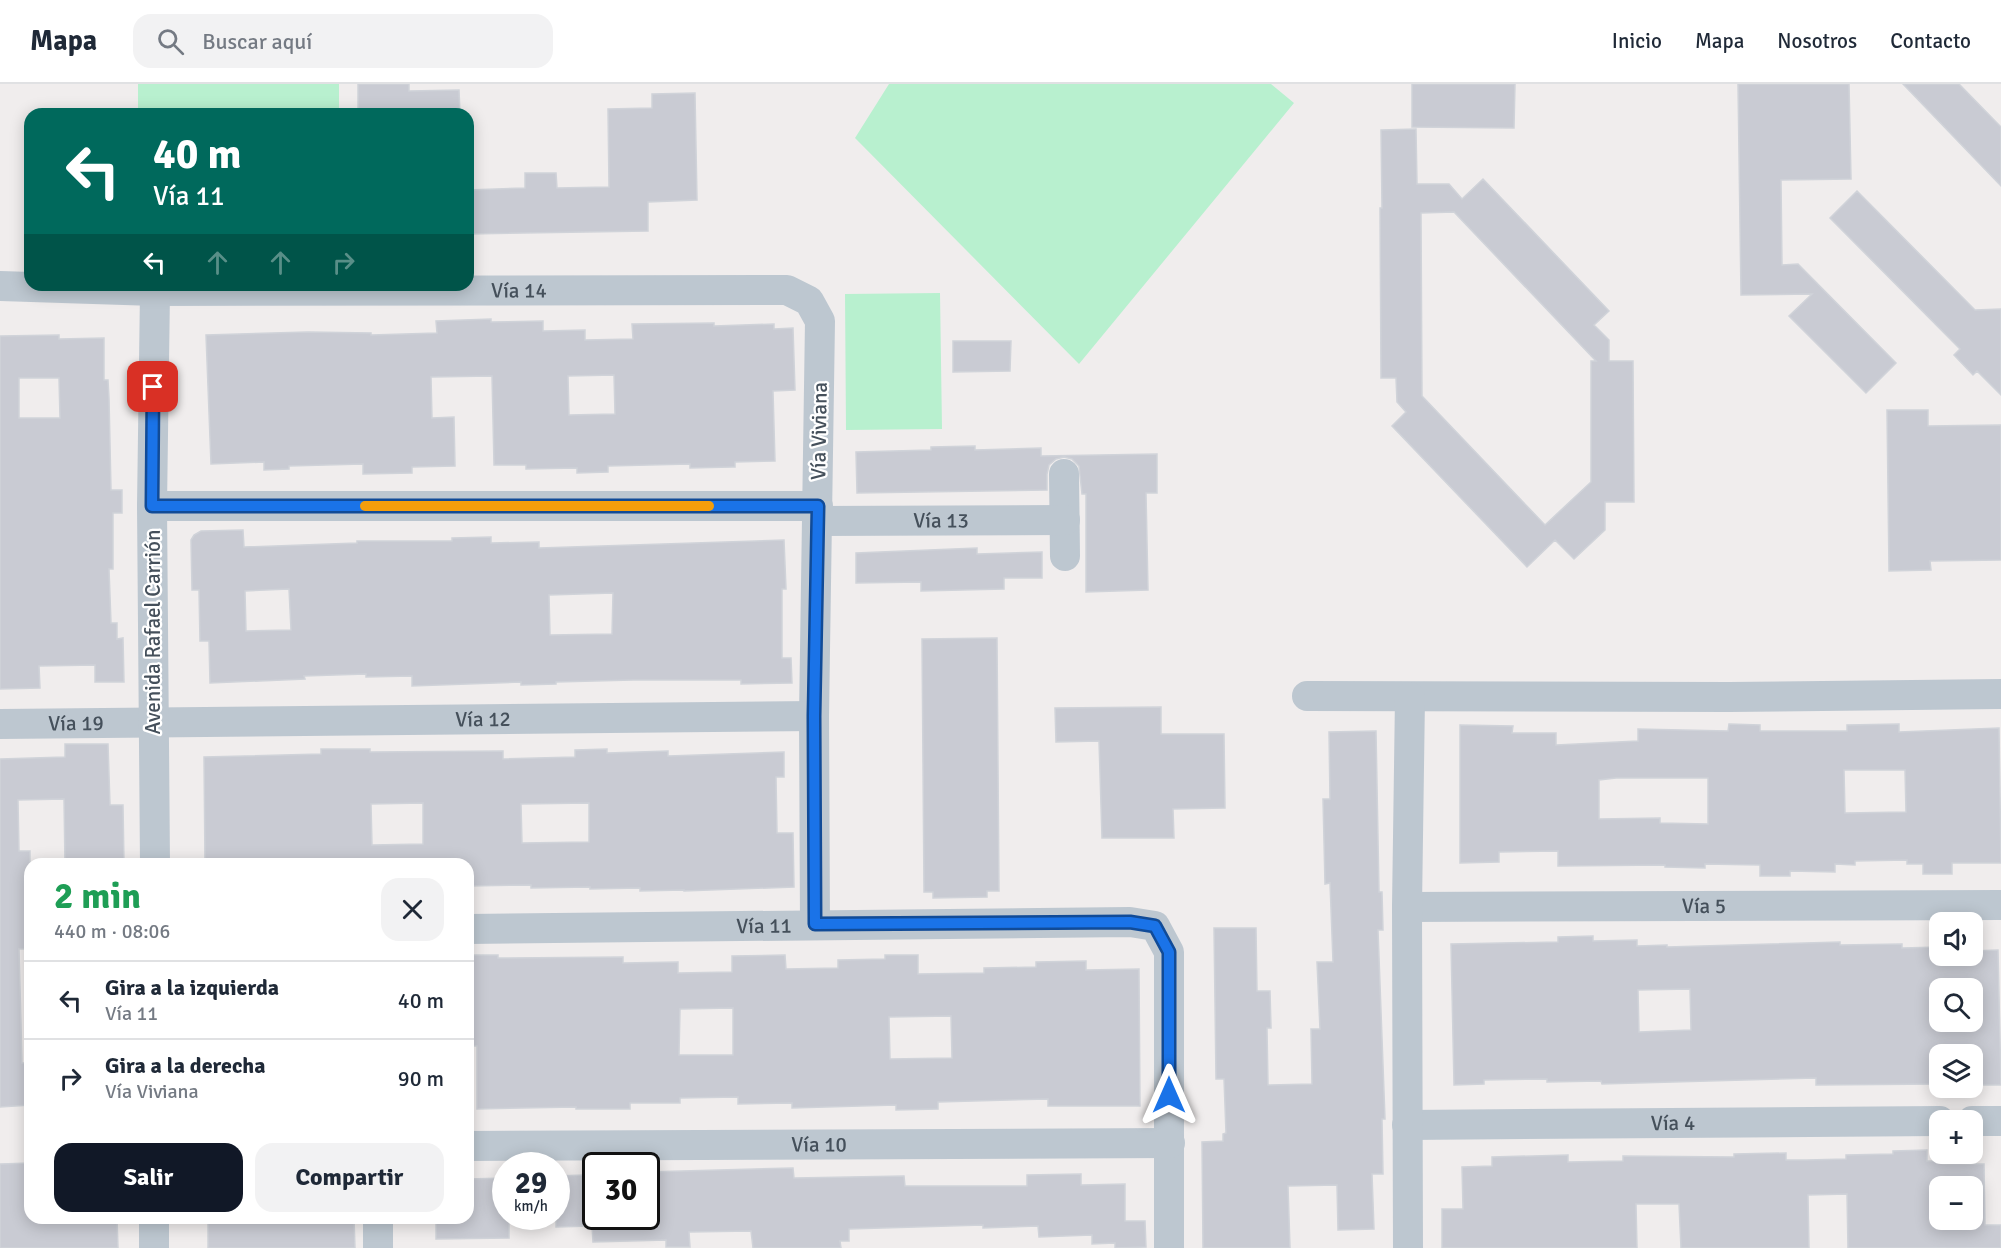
<!DOCTYPE html>
<html lang="es">
<meta charset="utf-8">
<style>
body{margin:0;font-family:Signika,sans-serif;background:#f2f2f3;color:#1f2937;height:100vh;display:flex;flex-direction:column;font-size:22px;white-space:nowrap}
*{box-sizing:border-box;margin:0}
p{font-size:20px;color:#747a83}
.icon{flex:none;width:33px;height:33px;fill:none;stroke:currentColor;stroke-width:2;stroke-linecap:round;stroke-linejoin:round}
.map{position:relative;flex:1;overflow:hidden}
.panel{position:absolute;left:24px;top:774px;width:450px;height:366px;display:flex;flex-direction:column;background:#fff;border-radius:18px;box-shadow:0 3px 15px #0003}
.panel>*{flex:none}
.guide{position:absolute;left:24px;top:24px;width:450px;height:183px;border-radius:18px;box-shadow:0 3px 15px #0003;background:#00695c;color:#fff;overflow:hidden}
.tools{position:absolute;left:1929px;top:828px;display:grid;gap:12px}
.tools a{display:grid;place-items:center;width:54px;height:54px;border-radius:12px;background:#fff;box-shadow:0 3px 15px #0003;font-size:30px}
.speed{position:absolute;left:492px;top:1068px;display:flex;gap:12px;font-size:30px;font-weight:700;text-align:center}
.speed>*{display:grid;place-content:center;width:78px;height:78px;border-radius:50%;background:#fff;box-shadow:0 3px 15px #0003;line-height:1}
.speed small{font-size:15px;font-weight:400}
.speed .limit{border:3px solid #111;border-radius:9px;background:#fff;color:#111}
.pin{position:absolute;display:grid;place-items:center;width:51px;height:51px;color:#fff;margin:-26px;border-radius:12px;box-shadow:0 3px 9px #0006}
.me{position:absolute;width:66px;margin:-33px;rotate:0deg;stroke-linejoin:round;filter:drop-shadow(0 0 4px #0008)}
.turn{display:flex;align-items:center;gap:21px;height:126px;padding:0 30px;font-size:27px}
.turn .icon{width:78px;height:78px;stroke-width:2.5}
.turn b{display:block;font-size:42px;line-height:51px}
.lanes{display:flex;align-items:center;height:57px;padding:0 30px;background:#0003;justify-content:center;gap:30px;direction:ltr}
.lanes .off{opacity:.35}
.round{display:grid;place-items:center;flex:none;width:63px;height:63px;border-radius:18px;background:#f2f2f3}
.overview{display:flex;align-items:center;justify-content:space-between;height:102px;padding:0 30px}
h1{font-size:36px;font-weight:800;line-height:45px;color:#1e9e55}
.cta{display:flex;gap:12px;margin-top:auto;padding:12px 30px}
.cta a{flex:1;height:69px;border-radius:18px;background:#111827;color:#fff;font-size:24px;font-weight:800;line-height:69px;text-align:center}
.cta a+a{background:#f2f2f3;color:#1f2937}
ul{padding:0;list-style:none}
li{display:flex;align-items:center;gap:18px;height:78px;padding:0 30px;border-top:2px solid #e0e1e3}
li div{flex:1}
li b{display:block;font-size:22px}
li em{font-style:normal}
header{display:flex;align-items:center;gap:36px;box-sizing:border-box;height:84px;padding:0 30px;background:#fff;border-bottom:2px solid #e0e1e3}
header strong{font-size:28px}
nav{display:flex;gap:33px;margin-inline-start:auto;font-size:21px}
.search{width:420px;height:54px;background:#f2f2f3;display:flex;align-items:center;gap:15px;box-sizing:border-box;padding:0 21px;border-radius:18px;color:#747a83;font-size:22px}
.map>svg:first-child{display:block}
</style>
<header>
<strong>Mapa</strong>
<div class="search"><svg class="icon" aria-label="search" viewBox="0 0 24 24"><circle cx="10" cy="10" r="6"/><path d="M15 15l6 6"/></svg>Buscar aquí</div>
<nav><a>Inicio</a><a>Mapa</a><a>Nosotros</a><a>Contacto</a></nav>
</header>
<div class="map">
<svg width="2001" height="1164" viewBox="0 0 2001 1164">
<rect width="100%" height="100%" fill="#f0eded"/>
<path fill="#b8f0cf" d="M 138,0 L 339,0 L 339,30 L 138,30 Z
M 889,0 L 1271,0 L 1294,19 L 1079,280 L 855,54 Z
M 940,209 L 942,345 L 846,346 L 845,210 Z"/>
<path fill="#c9cbd3" stroke="#d0d3d9" stroke-width="1.5" fill-rule="evenodd" d="M 358,0 L 409,0 L 409,7 L 459,6 L 460,30 L 358,30 Z
M 1412,0 L 1515,0 L 1514,44 L 1412,43 Z
M 1738,0 L 1849,0 L 1851,95 L 1781,96 L 1782,181 L 1798,180 L 1896,279 L 1866,309 L 1789,232 L 1812,210 L 1741,211 Z
M 1903,0 L 1959,0 L 2001,43 L 2001,102 Z
M 695,9 L 697,116 L 648,118 L 648,147 L 468,150 L 468,106 L 525,104 L 525,89 L 556,89 L 557,104 L 609,103 L 608,25 L 652,24 L 652,10 Z
M 1416,45 L 1417,100 L 1449,100 L 1462,115 L 1483,95 L 1609,227 L 1594,241 L 1609,256 L 1609,277 L 1633,277 L 1634,418 L 1605,418 L 1605,446 L 1574,475 L 1555,456 L 1527,483 L 1392,342 L 1406,328 L 1397,318 L 1396,294 L 1381,294 L 1380,124 L 1382,124 L 1381,46 ZM 1454,128 L 1596,277 L 1591,277 L 1591,398 L 1545,441 L 1422,312 L 1421,129 Z
M 1857,107 L 1975,226 L 2001,225 L 2001,311 L 1977,287 L 1973,291 L 1954,271 L 1960,265 L 1830,134 Z
M 491,235 L 491,238 L 543,237 L 543,247 L 585,246 L 585,256 L 633,255 L 632,240 L 714,239 L 714,242 L 774,240 L 774,245 L 793,244 L 795,306 L 773,307 L 775,377 L 735,378 L 735,383 L 732,383 L 690,384 L 690,380 L 608,382 L 608,388 L 577,389 L 577,384 L 526,385 L 526,381 L 494,381 L 492,292 L 431,293 L 432,334 L 454,333 L 455,382 L 412,383 L 412,389 L 363,390 L 363,380 L 289,382 L 289,385 L 264,386 L 264,378 L 211,380 L 206,251 L 308,248 L 371,249 L 371,251 L 437,249 L 436,237 ZM 614,291 L 615,330 L 569,331 L 568,292 Z
M 59,251 L 59,255 L 104,254 L 104,296 L 108,296 L 109,314 L 111,406 L 122,406 L 122,429 L 113,429 L 113,485 L 109,485 L 111,539 L 117,539 L 117,555 L 123,554 L 124,598 L 95,598 L 95,581 L 39,582 L 40,604 L 0,605 L 0,252 ZM 19,294 L 59,294 L 60,334 L 19,334 Z
M 953,257 L 1011,257 L 1010,287 L 953,288 Z
M 1887,326 L 1928,326 L 1928,342 L 2001,341 L 2001,476 L 1930,477 L 1931,486 L 1889,487 Z
M 975,362 L 975,366 L 1041,364 L 1041,372 L 1157,370 L 1157,409 L 1146,409 L 1148,506 L 1086,508 L 1086,410 L 1082,410 L 1079,382 L 1072,375 L 1064,373 L 1056,375 L 1049,381 L 1047,390 L 1047,406 L 857,409 L 856,368 L 931,366 L 931,363 Z
M 243,446 L 244,463 L 357,459 L 357,457 L 452,457 L 452,454 L 491,453 L 491,459 L 539,458 L 539,464 L 784,456 L 786,505 L 782,505 L 782,574 L 791,574 L 792,599 L 741,600 L 741,596 L 633,596 L 556,598 L 556,600 L 521,601 L 521,598 L 412,602 L 412,592 L 366,593 L 366,590 L 304,592 L 305,595 L 210,599 L 209,557 L 200,557 L 199,506 L 192,506 L 191,456 L 194,451 L 201,447 ZM 289,505 L 291,546 L 246,547 L 245,507 ZM 613,509 L 612,550 L 550,551 L 549,511 Z
M 977,464 L 977,470 L 1042,468 L 1042,494 L 1004,494 L 1004,505 L 921,507 L 921,498 L 856,499 L 856,469 Z
M 997,554 L 999,807 L 987,807 L 987,813 L 933,814 L 933,808 L 924,808 L 922,555 Z
M 1161,623 L 1161,650 L 1224,650 L 1225,724 L 1173,725 L 1174,754 L 1102,754 L 1099,657 L 1056,658 L 1055,624 Z
M 1729,640 L 1760,641 L 1760,647 L 1847,647 L 1847,641 L 1899,640 L 1899,648 L 1999,644 L 2001,779 L 1952,779 L 1952,790 L 1923,790 L 1923,780 L 1907,780 L 1907,776 L 1855,777 L 1855,781 L 1835,780 L 1835,788 L 1790,787 L 1790,792 L 1760,792 L 1760,781 L 1705,780 L 1705,784 L 1665,783 L 1665,781 L 1558,782 L 1558,767 L 1499,768 L 1499,778 L 1460,779 L 1460,641 L 1513,642 L 1512,649 L 1556,649 L 1556,661 L 1638,657 L 1638,645 L 1728,647 ZM 1844,686 L 1905,686 L 1906,728 L 1845,729 ZM 1616,694 L 1708,694 L 1708,740 L 1660,739 L 1660,734 L 1599,735 L 1599,696 Z
M 1376,647 L 1379,808 L 1382,808 L 1383,846 L 1378,846 L 1385,1035 L 1382,1035 L 1383,1090 L 1372,1090 L 1374,1145 L 1338,1146 L 1337,1101 L 1288,1102 L 1290,1164 L 1203,1164 L 1202,1058 L 1223,1057 L 1223,1050 L 1226,1049 L 1224,995 L 1216,995 L 1214,844 L 1256,844 L 1257,907 L 1270,907 L 1271,944 L 1267,944 L 1268,1001 L 1312,1000 L 1311,945 L 1320,945 L 1317,878 L 1333,878 L 1330,799 L 1325,800 L 1323,715 L 1330,715 L 1329,648 Z
M 65,660 L 108,660 L 110,721 L 123,721 L 124,780 L 65,780 L 64,715 L 18,716 L 19,767 L 30,767 L 30,865 L 19,865 L 22,979 L 29,979 L 30,1021 L 0,1023 L 0,675 L 65,673 Z
M 321,665 L 370,665 L 370,668 L 503,667 L 503,675 L 575,673 L 575,666 L 607,665 L 607,669 L 668,667 L 668,672 L 784,668 L 784,693 L 776,693 L 777,749 L 793,749 L 794,803 L 684,807 L 684,806 L 640,807 L 640,804 L 590,805 L 590,803 L 531,804 L 531,801 L 468,802 L 468,780 L 205,780 L 204,673 L 321,670 ZM 423,719 L 423,760 L 372,761 L 371,720 ZM 589,719 L 589,758 L 522,759 L 521,720 Z
M 1593,852 L 1593,857 L 1637,856 L 1637,862 L 1667,861 L 1667,863 L 1840,858 L 1840,861 L 1902,860 L 1902,864 L 1940,863 L 1940,872 L 1972,872 L 1972,867 L 1998,866 L 2001,1001 L 1972,1001 L 1972,970 L 1940,970 L 1940,1000 L 1816,1001 L 1816,994 L 1602,1000 L 1601,997 L 1547,998 L 1547,995 L 1484,996 L 1484,1000 L 1454,1001 L 1451,860 L 1558,858 L 1558,853 ZM 1940,904 L 1972,904 L 1972,938 L 1940,938 ZM 1690,905 L 1691,946 L 1639,948 L 1638,906 Z
M 468,871 L 498,871 L 498,874 L 623,873 L 623,879 L 678,878 L 678,889 L 732,888 L 732,872 L 785,871 L 786,885 L 838,884 L 838,876 L 885,875 L 885,871 L 918,871 L 918,890 L 984,889 L 984,884 L 1036,883 L 1036,878 L 1086,877 L 1086,886 L 1139,885 L 1140,1022 L 1048,1022 L 1048,1015 L 938,1018 L 938,1025 L 896,1026 L 896,1021 L 792,1024 L 792,1019 L 738,1020 L 738,1013 L 680,1014 L 680,1019 L 630,1019 L 630,1025 L 576,1025 L 576,1023 L 477,1025 L 477,962 L 468,962 ZM 733,924 L 733,971 L 679,971 L 680,925 ZM 951,932 L 952,974 L 890,975 L 889,933 Z
M 1927,1066 L 1927,1077 L 1943,1077 L 1943,1080 L 1984,1080 L 1985,1141 L 2001,1141 L 2001,1164 L 1848,1164 L 1847,1110 L 1808,1111 L 1809,1164 L 1681,1164 L 1679,1120 L 1636,1120 L 1637,1164 L 1442,1164 L 1442,1125 L 1463,1125 L 1462,1083 L 1492,1082 L 1492,1073 L 1568,1071 L 1568,1078 L 1623,1077 L 1623,1072 L 1734,1073 L 1734,1070 L 1786,1069 L 1786,1076 L 1807,1076 L 1846,1075 L 1846,1071 L 1893,1070 L 1893,1067 ZM 1940,1102 L 1972,1102 L 1972,1136 L 1940,1136 Z
M 30,1079 L 30,1134 L 117,1134 L 118,1164 L 0,1164 L 0,1080 Z
M 793,1084 L 794,1094 L 904,1092 L 905,1102 L 1027,1102 L 1027,1091 L 1081,1090 L 1081,1101 L 1125,1100 L 1125,1137 L 1145,1137 L 1146,1163 L 1115,1164 L 1115,1159 L 1092,1160 L 1092,1151 L 1039,1153 L 1038,1142 L 983,1144 L 983,1141 L 849,1145 L 849,1157 L 840,1157 L 841,1164 L 753,1164 L 751,1147 L 689,1148 L 690,1163 L 666,1163 L 666,1156 L 593,1158 L 592,1142 L 556,1143 L 556,1092 L 585,1091 L 585,1100 L 596,1100 L 596,1132 L 646,1132 L 646,1088 Z
M 506,1094 L 506,1132 L 509,1132 L 509,1154 L 436,1155 L 436,1134 L 468,1134 L 468,1095 Z
M 208,1134 L 354,1134 L 355,1164 L 208,1164 Z"/>
<g fill="none" stroke-linecap="round" stroke-linejoin="round">
<g stroke="#bdc7d0" stroke-width="30">
<path id="s1" d="M 0,202 L 155,207 L 787,206 L 809,217 L 820,237 L 814,632 L 815,840"/>
<path d="M 1064,390 L 1065,472"/>
<path d="M 152,422 L 818,422"/>
<path id="s2" d="M 817,437 L 1065,436"/>
<path d="M 1307,612 L 1729,613 L 2001,610"/>
<path id="s3" d="M 0,640 L 814,632"/>
<path d="M 155,780 L 152,422 L 155,207"/>
<path id="s4" d="M 1407,823 L 2001,821"/>
<path id="s5" d="M 468,845 L 1130,838 L 1155,842 L 1169,868 L 1169,1164"/>
<path d="M 1972,1037 L 2001,1037"/>
<path id="s6" d="M 1407,1041 L 1940,1037"/>
<path id="s7" d="M 468,1062 L 1170,1059"/>
<path d="M 378,1134 L 378,1164"/>
<path d="M 154,1164 L 154,1134"/>
<path d="M 1408,1164 L 1407,823 L 1410,613"/>
</g>
</g>
<g fill="none" stroke-linecap="round" stroke-linejoin="round">
<g stroke="#114b97" stroke-width="15">
<path id="route" d="M 153,303 L 152,422 L 818,422 L 814,632 L 815,840 L 1130,838 L 1155,842 L 1169,868 L 1169,1011"/>
</g>
<use href="#route" stroke="#1a73e8" stroke-width="10"/>
<path stroke="#f59e0b" stroke-width="10" d="M 365,422 L 709,422"/>
</g>
<g text-anchor="middle" dominant-baseline="central" stroke-width="4.5" stroke-linejoin="round" paint-order="stroke">
<g font-size="21" fill="#45505b" stroke="#fff">
<text stroke="none"><textPath href="#s1" startOffset="519">Vía 14</textPath></text>
<text transform="translate(819 347) rotate(-89)">Vía Viviana</text>
<text stroke="none"><textPath href="#s2" startOffset="124">Vía 13</textPath></text>
<text transform="translate(153 548) rotate(-90)">Avenida Rafael Carrión</text>
<text stroke="none"><textPath href="#s3" startOffset="483">Vía 12</textPath></text>
<text stroke="none"><textPath href="#s3" startOffset="76">Vía 19</textPath></text>
<text stroke="none"><textPath href="#s4" startOffset="297">Vía 5</textPath></text>
<text stroke="none"><textPath href="#s5" startOffset="296">Vía 11</textPath></text>
<text stroke="none"><textPath href="#s6" startOffset="266">Vía 4</textPath></text>
<text stroke="none"><textPath href="#s7" startOffset="351">Vía 10</textPath></text>
</g>
</g>
</svg>
<div class="tools">
<a><svg class="icon" aria-label="sound" viewBox="0 0 24 24"><path d="M4 9h4l5-4v14l-5-4H4zM17 9q2 3 0 6"/></svg></a>
<a><svg class="icon" aria-label="search" viewBox="0 0 24 24"><circle cx="10" cy="10" r="6"/><path d="M15 15l6 6"/></svg></a>
<a><svg class="icon" aria-label="layers" viewBox="0 0 24 24"><path d="M12 4l9 5-9 5-9-5zM3 14l9 5 9-5"/></svg></a>
<a>+</a>
<a>−</a>
</div>
<div class="speed"><div>29<small>km/h</small></div><div class="limit">30</div></div>
<div class="pin" style="left:153px;top:303px;background:#d93025"><svg class="icon" aria-label="arrive" viewBox="0 0 24 24"><path d="M6 21V4h12l-3 4 3 4H6"/></svg></div>
<svg class="me" style="left:1169px;top:1011px" viewBox="-20 -20 40 40"><path d="M0-17L14 15 0 8-14 15z" fill="#1a73e8" stroke="#fff" stroke-width="4"/></svg>
<div class="guide">
<div class="turn"><svg class="icon" aria-label="left" viewBox="0 0 24 24"><path d="M17 20v-9H6M10 6l-5 5 5 5"/></svg><div><b>40 m</b>Vía 11</div></div>
<div class="lanes"><svg class="icon" aria-label="left" viewBox="0 0 24 24"><path d="M17 20v-9H6M10 6l-5 5 5 5"/></svg><svg class="icon off" aria-label="ahead" viewBox="0 0 24 24"><path d="M12 20V5M6 11l6-6 6 6"/></svg><svg class="icon off" aria-label="ahead" viewBox="0 0 24 24"><path d="M12 20V5M6 11l6-6 6 6"/></svg><svg class="icon off" aria-label="right" viewBox="0 0 24 24"><path d="M7 20v-9h11M14 6l5 5-5 5"/></svg></div>
</div>
<section class="panel">
<div class="overview"><div><h1>2 min</h1><p>440 m · 08:06</p></div><a class="round"><svg class="icon" aria-label="close" viewBox="0 0 24 24"><path d="M6 6l12 12M18 6L6 18"/></svg></a></div>
<ul>
<li><svg class="icon" aria-label="left" viewBox="0 0 24 24"><path d="M17 20v-9H6M10 6l-5 5 5 5"/></svg><div><b>Gira a la izquierda</b><p>Vía 11</p></div><em>40 m</em></li>
<li><svg class="icon" aria-label="right" viewBox="0 0 24 24"><path d="M7 20v-9h11M14 6l5 5-5 5"/></svg><div><b>Gira a la derecha</b><p>Vía Viviana</p></div><em>90 m</em></li>
</ul>
<div class="cta"><a>Salir</a><a>Compartir</a></div>
</section>
</div>
